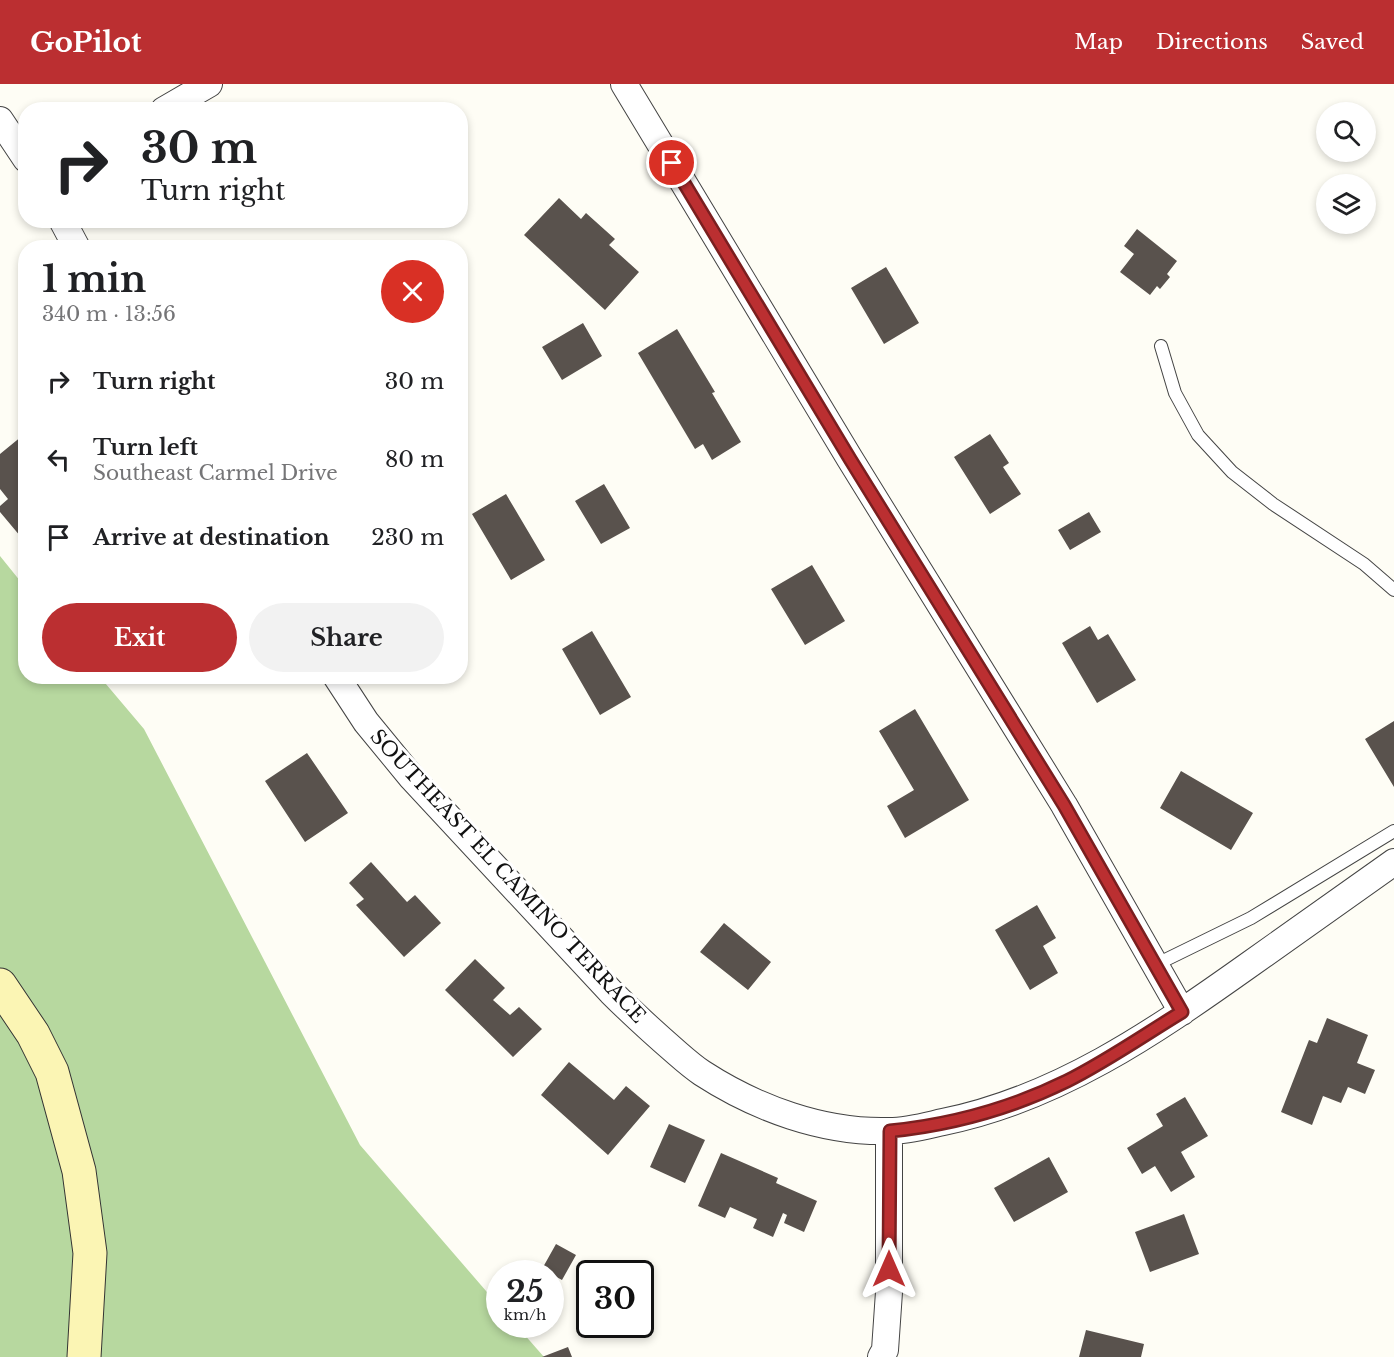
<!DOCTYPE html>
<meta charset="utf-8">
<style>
body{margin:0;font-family:"Libre Baskerville",serif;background:#f2f2f2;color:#202124;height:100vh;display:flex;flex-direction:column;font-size:22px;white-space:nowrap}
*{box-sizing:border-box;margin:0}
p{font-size:20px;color:#757577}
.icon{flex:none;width:33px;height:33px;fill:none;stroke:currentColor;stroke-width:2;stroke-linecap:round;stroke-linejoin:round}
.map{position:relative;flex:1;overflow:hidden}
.drawer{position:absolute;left:18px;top:156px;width:450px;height:444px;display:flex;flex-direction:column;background:#fff;border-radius:24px;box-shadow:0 3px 9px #0003}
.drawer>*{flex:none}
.hud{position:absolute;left:18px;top:18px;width:450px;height:126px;border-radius:24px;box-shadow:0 3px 9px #0003;background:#fff;color:#202124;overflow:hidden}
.controls{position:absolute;left:1316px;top:18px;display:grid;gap:12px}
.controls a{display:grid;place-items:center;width:60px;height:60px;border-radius:50%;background:#fff;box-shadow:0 3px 9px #0003;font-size:30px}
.speed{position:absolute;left:486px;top:1176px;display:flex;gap:12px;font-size:30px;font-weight:700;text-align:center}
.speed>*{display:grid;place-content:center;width:78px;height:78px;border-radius:50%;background:#fff;box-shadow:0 3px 9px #0003;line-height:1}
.speed small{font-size:15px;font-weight:400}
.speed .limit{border:3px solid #111;border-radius:9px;background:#fff;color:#111}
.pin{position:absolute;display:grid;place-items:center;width:51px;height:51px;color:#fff;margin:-26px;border:3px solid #fff;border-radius:50%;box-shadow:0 2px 6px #0007}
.me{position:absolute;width:66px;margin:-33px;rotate:0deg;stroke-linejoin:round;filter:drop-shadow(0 0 4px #0008)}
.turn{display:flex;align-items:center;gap:21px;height:126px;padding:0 24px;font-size:27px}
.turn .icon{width:78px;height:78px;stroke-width:2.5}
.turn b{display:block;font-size:42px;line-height:51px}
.round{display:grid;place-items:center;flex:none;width:63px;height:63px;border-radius:32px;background:#f2f2f2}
.overview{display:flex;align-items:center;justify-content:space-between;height:102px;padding:0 24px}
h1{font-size:36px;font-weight:700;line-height:45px}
.primary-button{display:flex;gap:12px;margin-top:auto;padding:12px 24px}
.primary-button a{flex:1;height:69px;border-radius:36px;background:#bb2f31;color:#fff;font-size:24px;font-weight:700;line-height:69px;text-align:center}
.primary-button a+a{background:#f2f2f2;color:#202124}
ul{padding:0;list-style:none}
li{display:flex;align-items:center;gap:18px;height:78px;padding:0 24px}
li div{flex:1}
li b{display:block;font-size:22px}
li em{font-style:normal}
header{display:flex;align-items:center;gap:36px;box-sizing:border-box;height:84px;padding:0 30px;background:#bb2f31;color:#fff}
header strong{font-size:28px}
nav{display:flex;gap:33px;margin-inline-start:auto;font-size:21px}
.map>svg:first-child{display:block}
</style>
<header>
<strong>GoPilot</strong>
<nav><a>Map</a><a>Directions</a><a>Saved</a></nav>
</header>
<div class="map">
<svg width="1394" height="1273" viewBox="0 0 1394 1273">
<rect width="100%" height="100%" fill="#fefdf5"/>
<path fill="#b7d89f" d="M 0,472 L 25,503 L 26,592 L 100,593 L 144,645 L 360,1061 L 499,1222 L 500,1240 L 516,1241 L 544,1273 L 0,1273 Z"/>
<path fill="#59524d" d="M 559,114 L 581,135 L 586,129 L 615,155 L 609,161 L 639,188 L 605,226 L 524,151 Z
M 1137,145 L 1177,177 L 1167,190 L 1170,193 L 1160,205 L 1157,202 L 1150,211 L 1120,188 L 1134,170 L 1124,162 Z
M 886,183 L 919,239 L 884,260 L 851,204 Z
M 583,239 L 602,272 L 562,296 L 542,263 Z
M 677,245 L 715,308 L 712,309 L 741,358 L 712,376 L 703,360 L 695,365 L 638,269 Z
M 990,350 L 1009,379 L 1003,383 L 1021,410 L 990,430 L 954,373 Z
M 22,352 L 26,356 L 26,459 L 0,428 L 0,422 L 8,415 L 0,405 L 0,370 Z
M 604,400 L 630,444 L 601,460 L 575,417 Z
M 506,410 L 545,476 L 511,496 L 472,430 Z
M 1089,428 L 1101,448 L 1070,466 L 1058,446 Z
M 812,481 L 845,537 L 805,561 L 771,505 Z
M 1090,542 L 1098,556 L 1108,550 L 1136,596 L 1097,619 L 1062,559 Z
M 592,547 L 631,613 L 600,631 L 562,565 Z
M 915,625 L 969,716 L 905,754 L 887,722 L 914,706 L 879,647 Z
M 1394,637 L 1394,703 L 1365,655 Z
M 307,669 L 348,729 L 305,758 L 265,697 Z
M 1181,687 L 1253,729 L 1231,766 L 1160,724 Z
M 371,778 L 407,818 L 415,811 L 441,839 L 404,873 L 356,821 L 364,815 L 349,799 Z
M 1037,821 L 1056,854 L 1043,862 L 1058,889 L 1030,906 L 995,846 Z
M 724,839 L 771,878 L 748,906 L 700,868 Z
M 475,875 L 505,904 L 493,916 L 510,931 L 519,923 L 542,945 L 513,973 L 445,906 Z
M 1327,934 L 1368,951 L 1357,979 L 1375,986 L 1365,1010 L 1348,1003 L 1341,1019 L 1323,1012 L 1312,1041 L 1281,1028 L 1309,956 L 1317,959 Z
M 569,978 L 614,1016 L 626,1002 L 650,1022 L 608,1071 L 541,1011 Z
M 1185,1013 L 1208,1052 L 1181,1068 L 1195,1093 L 1171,1108 L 1155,1082 L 1142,1090 L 1127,1064 L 1163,1042 L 1156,1030 Z
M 669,1040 L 705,1056 L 685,1099 L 650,1083 Z
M 721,1069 L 778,1094 L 776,1099 L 817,1117 L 804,1148 L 784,1139 L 787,1131 L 783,1129 L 773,1153 L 753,1144 L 757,1135 L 730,1123 L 725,1134 L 698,1122 Z
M 1049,1073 L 1068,1108 L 1014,1138 L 994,1104 Z
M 1184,1130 L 1199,1170 L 1150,1188 L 1135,1148 Z
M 556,1160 L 576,1171 L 562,1196 L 542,1185 Z
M 1086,1246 L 1144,1260 L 1141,1273 L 1079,1273 Z
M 568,1263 L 572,1273 L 542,1273 Z"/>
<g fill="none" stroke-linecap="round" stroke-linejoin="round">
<g stroke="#444" stroke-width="14">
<path id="service" d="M 1161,262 L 1175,309 L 1198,351 L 1232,388 L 1273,420 L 1364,480 L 1394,506
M 1155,881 L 1251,834 L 1394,747"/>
</g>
<g stroke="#444" stroke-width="28">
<path id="minor" d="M 624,0 L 850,375 L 1064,721 L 1182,928
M 164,26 L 209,0
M 0,36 L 26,75
M 62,136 L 77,164
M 336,592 L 366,638 L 412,694 L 611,908 C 632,929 654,949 677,969 C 685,976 693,983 702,989 C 756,1024 823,1049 889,1047 C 907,1047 925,1042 943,1038 C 1057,1015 1153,949 1246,883 C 1296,848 1345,813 1394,778
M 881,1273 L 885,1266 L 889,1208 L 889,1047"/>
</g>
<g stroke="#333" stroke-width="35">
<path id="secondary" d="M 0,901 L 33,950 L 52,988 L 79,1087 L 90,1169 L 84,1273"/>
</g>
<use href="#service" stroke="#fff" stroke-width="12"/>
<use href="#minor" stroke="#fff" stroke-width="26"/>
<use href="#secondary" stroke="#fbf5b4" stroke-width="33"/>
</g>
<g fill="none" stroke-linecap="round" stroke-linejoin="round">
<g stroke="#7a1f20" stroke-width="15">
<path id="route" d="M 672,79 L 850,375 L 1064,721 L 1182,928 C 1144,951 1107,977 1067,997 C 1012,1024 950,1041 890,1047 L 889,1185"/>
</g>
<use href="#route" stroke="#bb2f31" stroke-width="10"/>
</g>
<g text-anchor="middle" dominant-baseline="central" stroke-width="6" stroke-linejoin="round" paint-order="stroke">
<g font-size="20" fill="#111" stroke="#fff">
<text transform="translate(508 792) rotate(47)">SOUTHEAST EL CAMINO TERRACE</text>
</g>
</g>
</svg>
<div class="controls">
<a><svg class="icon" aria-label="search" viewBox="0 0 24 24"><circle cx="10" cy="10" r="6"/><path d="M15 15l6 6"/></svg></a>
<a><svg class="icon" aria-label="layers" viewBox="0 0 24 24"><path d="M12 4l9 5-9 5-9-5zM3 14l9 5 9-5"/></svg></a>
</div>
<div class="speed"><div>25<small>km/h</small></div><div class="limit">30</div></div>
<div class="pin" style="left:672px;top:79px;background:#d93025"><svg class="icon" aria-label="arrive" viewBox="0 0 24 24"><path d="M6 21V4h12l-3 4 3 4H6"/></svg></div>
<svg class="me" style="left:889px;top:1185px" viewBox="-20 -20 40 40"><path d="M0-17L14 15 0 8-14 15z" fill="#bb2f31" stroke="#fff" stroke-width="4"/></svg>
<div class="hud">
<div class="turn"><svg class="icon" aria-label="right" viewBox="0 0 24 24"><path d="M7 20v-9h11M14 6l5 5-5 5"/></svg><div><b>30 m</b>Turn right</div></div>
</div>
<section class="drawer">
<div class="overview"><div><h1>1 min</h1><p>340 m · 13:56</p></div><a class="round" style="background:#d93025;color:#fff"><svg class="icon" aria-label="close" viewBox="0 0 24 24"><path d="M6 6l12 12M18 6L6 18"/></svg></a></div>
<ul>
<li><svg class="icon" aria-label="right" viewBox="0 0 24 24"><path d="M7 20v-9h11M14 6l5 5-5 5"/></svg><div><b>Turn right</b></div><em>30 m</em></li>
<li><svg class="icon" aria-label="left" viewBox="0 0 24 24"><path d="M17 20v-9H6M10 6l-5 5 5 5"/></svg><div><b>Turn left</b><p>Southeast Carmel Drive</p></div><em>80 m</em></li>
<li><svg class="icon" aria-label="arrive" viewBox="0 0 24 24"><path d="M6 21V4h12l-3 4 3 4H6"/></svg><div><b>Arrive at destination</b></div><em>230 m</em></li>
</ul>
<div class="primary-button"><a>Exit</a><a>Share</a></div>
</section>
</div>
